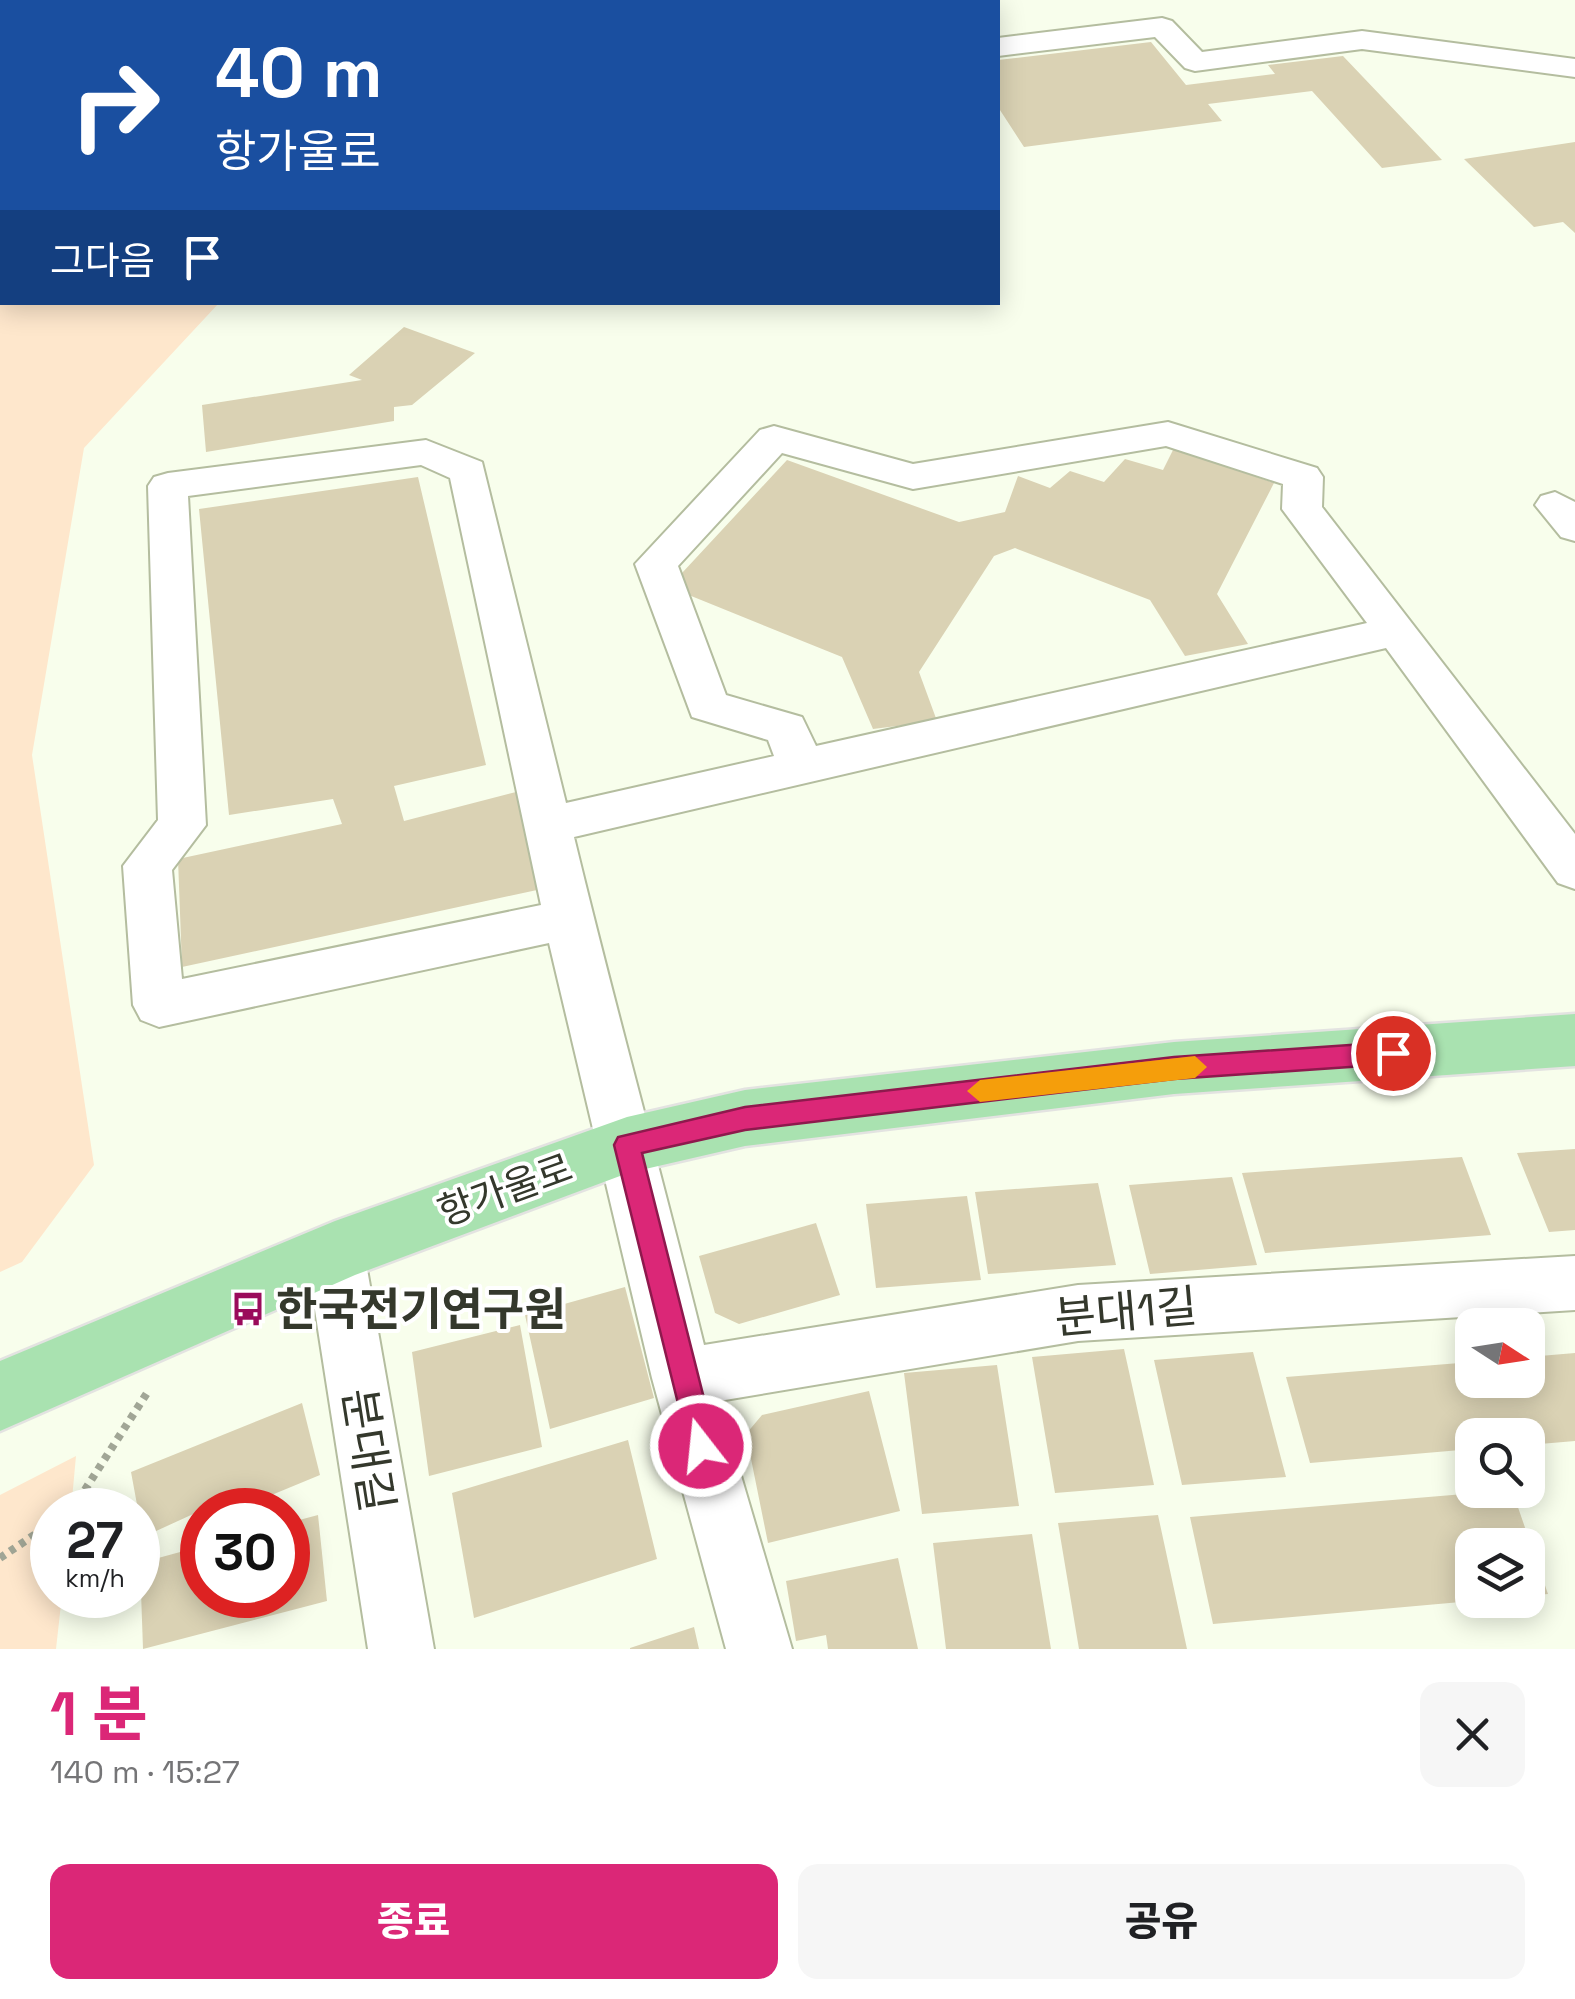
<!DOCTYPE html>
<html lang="ko">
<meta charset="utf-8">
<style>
body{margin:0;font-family:"Space Grotesk","Noto Sans KR",sans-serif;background:#f6f6f6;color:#202124;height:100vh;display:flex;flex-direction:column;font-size:38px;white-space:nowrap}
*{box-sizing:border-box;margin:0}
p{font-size:32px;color:#757577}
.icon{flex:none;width:55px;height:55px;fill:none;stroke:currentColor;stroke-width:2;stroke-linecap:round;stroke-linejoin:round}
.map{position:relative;height:1649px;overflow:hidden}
.side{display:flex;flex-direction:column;background:#fff;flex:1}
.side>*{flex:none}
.guide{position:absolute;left:0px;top:0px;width:1000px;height:305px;box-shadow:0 5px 25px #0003;background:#1a4fa0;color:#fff;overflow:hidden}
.needle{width:65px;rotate:102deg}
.buttons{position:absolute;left:1455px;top:1308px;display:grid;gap:20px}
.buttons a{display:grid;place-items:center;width:90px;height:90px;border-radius:20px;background:#fff;box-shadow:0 5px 25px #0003;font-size:50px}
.speed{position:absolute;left:30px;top:1488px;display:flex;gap:20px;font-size:50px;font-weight:700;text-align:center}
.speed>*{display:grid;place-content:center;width:130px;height:130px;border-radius:50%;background:#fff;box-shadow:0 5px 25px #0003;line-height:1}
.speed small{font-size:25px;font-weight:400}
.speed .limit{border:15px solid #d22;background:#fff;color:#111}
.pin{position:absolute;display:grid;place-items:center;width:85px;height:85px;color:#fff;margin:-42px;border:5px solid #fff;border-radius:50%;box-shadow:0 2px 10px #0007}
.me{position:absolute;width:110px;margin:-55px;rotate:344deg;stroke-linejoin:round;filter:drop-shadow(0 0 8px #0008)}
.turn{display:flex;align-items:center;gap:35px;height:210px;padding:0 50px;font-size:45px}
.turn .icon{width:130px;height:130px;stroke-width:2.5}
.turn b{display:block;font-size:70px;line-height:85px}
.then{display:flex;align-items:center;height:95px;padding:0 50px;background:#0003;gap:20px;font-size:38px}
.round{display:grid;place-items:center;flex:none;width:105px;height:105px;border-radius:20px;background:#f6f6f6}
.overview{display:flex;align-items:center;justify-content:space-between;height:170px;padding:0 50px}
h1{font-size:60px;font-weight:800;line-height:75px;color:#db2777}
.primary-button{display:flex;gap:20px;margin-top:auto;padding:20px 50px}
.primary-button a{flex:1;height:115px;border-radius:20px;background:#db2777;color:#fff;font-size:40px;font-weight:800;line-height:115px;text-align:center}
.primary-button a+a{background:#f6f6f6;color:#202124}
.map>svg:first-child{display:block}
</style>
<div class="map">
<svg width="1575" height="1649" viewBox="0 0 1575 1649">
<rect width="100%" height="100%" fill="#f8feec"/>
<path fill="#fee7cc" d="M 0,0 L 349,0 L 2,2 L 2,302 L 219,303 L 84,448 L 32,755 L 94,1165 L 22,1262 L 0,1272 Z
M 76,1456 L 71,1510 L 52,1510 L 52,1595 L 62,1595 L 56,1649 L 0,1649 L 0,1495 Z"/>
<path fill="#dad2b4" d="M 1151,42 L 1186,85 L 1275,74 L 1268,65 L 1343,56 L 1442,160 L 1382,168 L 1312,91 L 1208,104 L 1222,121 L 1024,147 L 998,107 L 998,60 Z
M 1575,142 L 1575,233 L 1563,222 L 1534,227 L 1464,159 Z
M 404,327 L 475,353 L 412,405 L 394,407 L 394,421 L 206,452 L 202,405 L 362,380 L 349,375 Z
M 1174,448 L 1274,483 L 1217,594 L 1248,644 L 1185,656 L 1150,600 L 1015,548 L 994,556 L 919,672 L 937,721 L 873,729 L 842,657 L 669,587 L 787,460 L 959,522 L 1005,512 L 1018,476 L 1050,488 L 1070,471 L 1104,482 L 1125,459 L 1163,470 Z
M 418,477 L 486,765 L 394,786 L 404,821 L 516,792 L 537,890 L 182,967 L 178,859 L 342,824 L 333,799 L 229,815 L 199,509 Z
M 1575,1149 L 1575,1230 L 1549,1232 L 1517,1153 Z
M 1462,1157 L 1491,1235 L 1265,1253 L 1242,1173 Z
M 1232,1177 L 1257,1265 L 1150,1274 L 1129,1185 Z
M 1098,1183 L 1116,1265 L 988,1274 L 975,1192 Z
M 967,1196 L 981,1280 L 876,1288 L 866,1204 Z
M 816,1223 L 840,1295 L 739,1324 L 715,1313 L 699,1256 Z
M 625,1287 L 654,1398 L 550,1429 L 525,1315 Z
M 520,1325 L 542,1447 L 429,1476 L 412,1352 Z
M 1124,1349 L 1154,1485 L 1055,1493 L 1032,1357 Z
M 1253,1352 L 1286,1477 L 1182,1485 L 1154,1360 Z
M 1575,1353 L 1575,1441 L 1528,1445 L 1528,1435 L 1472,1435 L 1472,1449 L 1310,1463 L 1286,1377 L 1472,1362 L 1472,1380 L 1528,1380 L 1528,1357 Z
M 997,1365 L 1019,1506 L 922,1514 L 904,1373 Z
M 869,1391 L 900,1511 L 768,1543 L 746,1434 L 762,1415 Z
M 302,1403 L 320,1475 L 235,1510 L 202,1510 L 143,1537 L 131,1472 Z
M 628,1440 L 657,1559 L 474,1618 L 452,1493 Z
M 1512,1490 L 1548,1594 L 1528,1596 L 1528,1545 L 1472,1545 L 1472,1601 L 1213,1624 L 1190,1517 Z
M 318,1515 L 327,1601 L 143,1649 L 140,1563 L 202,1546 L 202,1595 L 288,1595 L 288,1523 Z
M 1158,1515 L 1187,1649 L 1079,1649 L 1058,1523 Z
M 1032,1534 L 1051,1649 L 946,1649 L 933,1543 Z
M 898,1558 L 918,1649 L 828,1649 L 826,1635 L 796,1641 L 786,1581 Z
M 694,1627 L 699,1649 L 630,1649 L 630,1648 Z"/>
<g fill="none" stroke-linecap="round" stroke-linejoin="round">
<g stroke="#b4bd9f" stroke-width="4">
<path id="minor" d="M 1162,18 L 1172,21 L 1202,52 L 1362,31 L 1575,59 L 1575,77 L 1362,49 L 1195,71 L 1185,68 L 1155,37 L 998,56 L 998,38 Z
M 1168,422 L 1317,468 L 1323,477 L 1322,507 L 1575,834 L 1575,889 L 1558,883 L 1386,648 L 574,837 C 615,1007 662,1175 704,1345 L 1078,1285 L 1575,1256 L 1575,1310 L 1078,1341 L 719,1401 L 792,1649 L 726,1649 L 652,1378 L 549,943 L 159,1027 L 141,1020 L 133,1005 L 123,866 L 158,820 L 148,486 L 154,477 L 168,473 L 426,440 L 482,462 L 566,803 L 774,756 L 768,740 L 692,717 L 635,564 L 760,430 L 774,426 L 913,464 ZM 1166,446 L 1283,484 L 1282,509 L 1367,623 L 816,746 L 802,717 L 726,695 L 678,566 L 782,453 L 913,489 ZM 421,465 L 450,478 L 541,905 L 182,979 L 172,870 L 206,825 L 188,496 Z
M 1555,492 L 1575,502 L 1575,541 L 1561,537 L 1535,505 L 1541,496 Z
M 335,1225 L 355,1233 L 364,1252 L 434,1649 L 368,1649 L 306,1252 L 315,1233 Z"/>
</g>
<g stroke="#e3e3e1" stroke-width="5">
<path id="major" d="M 1575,1014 L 1575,1066 L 1174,1094 L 745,1146 L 628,1173 L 355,1275 L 0,1431 L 0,1361 L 335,1221 L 627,1117 L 745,1090 L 1174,1042 Z"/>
</g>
<path stroke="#a1a696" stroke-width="8" stroke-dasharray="6 6" stroke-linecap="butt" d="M 72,1510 L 147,1393
M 0,1558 L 52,1523"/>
<use href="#minor" fill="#fff" fill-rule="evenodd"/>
<use href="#major" fill="#a9e2b0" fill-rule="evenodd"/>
</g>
<path fill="#db2777" stroke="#8e194d" stroke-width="2.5" d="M 1393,1042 L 1406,1053 L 1393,1064 L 1174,1079 L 745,1130 L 642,1153 L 716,1446 L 712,1456 L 701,1461 L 691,1456 L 614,1145 L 618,1137 L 745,1107 L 1174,1057 Z"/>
<path fill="#f59e0b" d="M 1195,1056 L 1207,1067 L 1195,1078 L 980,1102 L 967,1091 L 980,1080 Z"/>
<defs>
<g id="bus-bare" transform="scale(2.7)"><path d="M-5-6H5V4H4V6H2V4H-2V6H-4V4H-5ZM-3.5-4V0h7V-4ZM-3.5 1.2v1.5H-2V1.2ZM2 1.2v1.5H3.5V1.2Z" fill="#9a0b5b" stroke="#fff" stroke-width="2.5" paint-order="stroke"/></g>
</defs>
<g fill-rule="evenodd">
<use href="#bus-bare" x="248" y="1309"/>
</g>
<g text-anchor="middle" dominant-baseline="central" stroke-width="8" stroke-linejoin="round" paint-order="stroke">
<g font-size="38" fill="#34382c" stroke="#fff">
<text transform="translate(505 1190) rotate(-20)">항가울로</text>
</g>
<g font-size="45" font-weight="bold" fill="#34382c" stroke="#fff" text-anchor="start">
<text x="276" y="1309">한국전기연구원</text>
</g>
<g font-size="45" fill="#34382c" stroke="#fff">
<text transform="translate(1126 1312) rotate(-5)">분대1길</text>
<text transform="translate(368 1450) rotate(81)">분대길</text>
</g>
</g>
</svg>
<div class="buttons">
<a><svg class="needle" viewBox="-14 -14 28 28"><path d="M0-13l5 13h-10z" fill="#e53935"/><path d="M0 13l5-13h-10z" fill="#757577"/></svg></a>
<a><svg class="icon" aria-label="search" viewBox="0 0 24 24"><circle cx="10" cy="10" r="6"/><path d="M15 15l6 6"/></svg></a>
<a><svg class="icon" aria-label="layers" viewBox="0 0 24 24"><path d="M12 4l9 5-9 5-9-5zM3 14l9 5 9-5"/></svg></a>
</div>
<div class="speed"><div>27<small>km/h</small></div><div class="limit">30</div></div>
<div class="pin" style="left:1393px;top:1053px;background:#d93025"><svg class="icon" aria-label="arrive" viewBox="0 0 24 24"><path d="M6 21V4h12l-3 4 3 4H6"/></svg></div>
<svg class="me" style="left:701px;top:1446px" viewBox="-20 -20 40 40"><circle r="17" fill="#db2777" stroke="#fff" stroke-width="3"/><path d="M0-11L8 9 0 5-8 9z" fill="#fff"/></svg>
<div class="guide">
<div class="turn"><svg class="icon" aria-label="right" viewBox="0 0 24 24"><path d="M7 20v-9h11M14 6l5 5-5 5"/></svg><div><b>40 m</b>항가울로</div></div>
<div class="then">그다음<svg class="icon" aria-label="arrive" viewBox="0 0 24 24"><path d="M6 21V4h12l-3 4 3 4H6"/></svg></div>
</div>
</div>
<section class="side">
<div class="overview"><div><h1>1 분</h1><p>140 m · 15:27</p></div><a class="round"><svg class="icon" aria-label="close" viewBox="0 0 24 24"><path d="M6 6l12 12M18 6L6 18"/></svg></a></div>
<div class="primary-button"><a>종료</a><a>공유</a></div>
</section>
